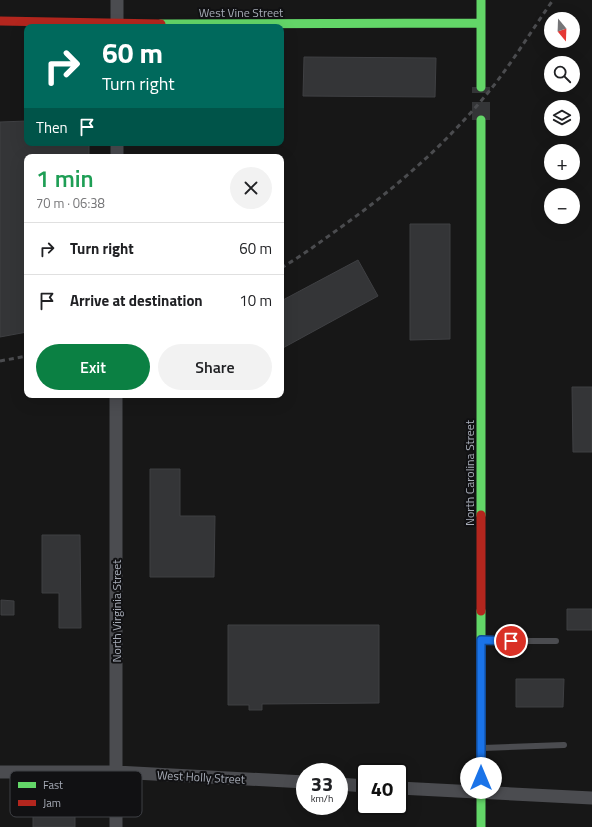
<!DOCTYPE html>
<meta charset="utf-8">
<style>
body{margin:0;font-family:"Titillium Web",sans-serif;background:#f2f2f2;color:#202124;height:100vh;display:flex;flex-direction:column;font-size:15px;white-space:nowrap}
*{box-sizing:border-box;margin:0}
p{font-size:13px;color:#757577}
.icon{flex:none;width:22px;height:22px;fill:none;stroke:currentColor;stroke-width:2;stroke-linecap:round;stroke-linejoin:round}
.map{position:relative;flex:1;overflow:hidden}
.panel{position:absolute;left:24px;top:154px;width:260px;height:244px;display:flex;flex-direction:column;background:#fff;border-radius:8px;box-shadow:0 4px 16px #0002}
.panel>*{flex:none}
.banner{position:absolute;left:24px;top:24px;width:260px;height:122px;border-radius:8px;box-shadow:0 4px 16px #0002;background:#00695c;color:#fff;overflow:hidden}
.needle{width:26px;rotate:161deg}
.buttons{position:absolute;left:544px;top:12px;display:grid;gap:8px}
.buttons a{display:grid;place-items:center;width:36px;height:36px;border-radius:50%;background:#fff;box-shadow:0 4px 16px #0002;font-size:20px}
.speed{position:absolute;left:296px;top:763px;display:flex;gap:8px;font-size:20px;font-weight:700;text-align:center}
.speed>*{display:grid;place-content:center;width:52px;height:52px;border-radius:50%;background:#fff;box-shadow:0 4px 16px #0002;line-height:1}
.speed small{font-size:10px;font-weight:400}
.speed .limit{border:2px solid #111;border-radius:6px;background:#fff;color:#111}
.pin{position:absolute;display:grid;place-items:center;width:34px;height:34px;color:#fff;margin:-17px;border:2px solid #fff;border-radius:50%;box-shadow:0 1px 4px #0007}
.me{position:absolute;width:44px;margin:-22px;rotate:0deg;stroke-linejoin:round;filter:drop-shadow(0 0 3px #0008)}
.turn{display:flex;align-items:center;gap:14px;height:84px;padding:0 12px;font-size:18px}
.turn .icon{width:52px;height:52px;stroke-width:2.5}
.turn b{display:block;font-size:28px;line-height:34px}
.then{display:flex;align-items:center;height:38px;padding:0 12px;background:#0003;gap:8px;font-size:15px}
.round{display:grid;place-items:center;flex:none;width:42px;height:42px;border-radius:21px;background:#f2f2f2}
.headline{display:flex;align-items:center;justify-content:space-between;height:68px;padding:0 12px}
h1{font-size:24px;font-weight:600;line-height:30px;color:#1e9e55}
.cta{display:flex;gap:8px;margin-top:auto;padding:8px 12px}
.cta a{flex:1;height:46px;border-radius:24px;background:#0b8043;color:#fff;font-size:16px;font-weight:600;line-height:46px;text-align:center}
.cta a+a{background:#f2f2f2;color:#202124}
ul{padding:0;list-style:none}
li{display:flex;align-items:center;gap:12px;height:52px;padding:0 12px;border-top:1px solid #e0e0e0}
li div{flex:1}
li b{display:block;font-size:15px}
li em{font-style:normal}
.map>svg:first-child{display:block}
</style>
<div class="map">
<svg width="592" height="827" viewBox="0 0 592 827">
<rect width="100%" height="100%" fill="#171717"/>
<path fill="#343537" stroke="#3f4043" d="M 304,57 L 436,58 L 435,97 L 303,96 Z
M 27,121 L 27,143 L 89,143 L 89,157 L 27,157 L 27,332 L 0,337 L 0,122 Z
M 410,224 L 450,224 L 450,339 L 410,340 Z
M 358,260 L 378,296 L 281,349 L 281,301 Z
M 572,387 L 592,387 L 592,452 L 573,452 Z
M 150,469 L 180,469 L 180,516 L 215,516 L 214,577 L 150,577 Z
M 42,535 L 80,535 L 81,628 L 59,628 L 59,593 L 42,593 Z
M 1,600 L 14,601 L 14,615 L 1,615 Z
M 567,609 L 592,609 L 592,630 L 567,630 Z
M 228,625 L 379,625 L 379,703 L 262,704 L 262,710 L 249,710 L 249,705 L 228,705 Z
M 516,679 L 564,679 L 563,707 L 516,707 Z
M 75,810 L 75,827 L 33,827 L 33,812 Z"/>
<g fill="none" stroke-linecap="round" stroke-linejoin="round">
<path stroke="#343537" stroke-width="18" stroke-dasharray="18 9" stroke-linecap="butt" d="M 481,120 L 481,87"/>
<path stroke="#4b4c50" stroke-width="6" d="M 482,641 L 556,641
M 483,748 L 564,745"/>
<path stroke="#4b4c50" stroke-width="13" d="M 117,0 L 117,27
M 117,157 L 117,143
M 116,395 L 116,827
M 0,772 L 116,772 L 305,782
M 339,784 L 365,786
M 399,788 L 592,798"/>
<path stroke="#63d668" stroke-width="9" d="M 481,0 L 481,87
M 161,24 L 481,23
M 481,120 L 481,515
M 481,611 L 481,827"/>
<path stroke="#b3261e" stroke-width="9" d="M 0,21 L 161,24
M 481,515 L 481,611"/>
<path stroke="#4b4c4f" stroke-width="3" stroke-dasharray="5 4" stroke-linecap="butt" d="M 281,268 C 303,255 323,240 344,225 C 394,189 440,149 481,101 C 508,70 529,34 553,0
M 0,361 L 27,356"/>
</g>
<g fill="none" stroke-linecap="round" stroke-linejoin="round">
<g stroke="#114b97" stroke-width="10">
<path id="route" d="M 481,778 L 481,640 L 511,641"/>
</g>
<use href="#route" stroke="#1a73e8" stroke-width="7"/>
</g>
<g text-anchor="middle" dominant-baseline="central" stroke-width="4" stroke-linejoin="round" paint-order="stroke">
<g font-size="12" fill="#a8adb8" stroke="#111113">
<text x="241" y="12">West Vine Street</text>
<text transform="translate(469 473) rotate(-90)">North Carolina Street</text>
<text transform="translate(116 611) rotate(-90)">North Virginia Street</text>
<text transform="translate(201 777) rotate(3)">West Holly Street</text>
</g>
</g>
<rect x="10" y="771" width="132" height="46" rx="6" fill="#111113" stroke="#3e4045" stroke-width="1"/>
<rect x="18" y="782" width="18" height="6" fill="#63d668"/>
<rect x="18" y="800" width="18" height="6" fill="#b3261e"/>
<g font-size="11" fill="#a8adb8">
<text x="43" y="789">Fast</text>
<text x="43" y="807">Jam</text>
</g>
</svg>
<div class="buttons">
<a><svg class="needle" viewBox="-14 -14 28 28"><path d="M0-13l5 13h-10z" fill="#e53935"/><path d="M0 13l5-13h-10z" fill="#757577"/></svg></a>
<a><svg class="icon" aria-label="search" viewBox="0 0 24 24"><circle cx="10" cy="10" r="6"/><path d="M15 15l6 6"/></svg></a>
<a><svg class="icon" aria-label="layers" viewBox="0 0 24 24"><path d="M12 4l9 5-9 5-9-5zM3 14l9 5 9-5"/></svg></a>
<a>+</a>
<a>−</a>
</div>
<div class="speed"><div>33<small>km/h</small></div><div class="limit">40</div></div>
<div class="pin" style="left:511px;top:641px;background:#d93025"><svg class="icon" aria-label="arrive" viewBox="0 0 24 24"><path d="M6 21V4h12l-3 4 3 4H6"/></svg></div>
<svg class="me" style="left:481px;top:778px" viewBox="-20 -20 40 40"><circle r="19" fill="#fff"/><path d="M0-13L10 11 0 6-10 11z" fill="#1a73e8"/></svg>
<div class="banner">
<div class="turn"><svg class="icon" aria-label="right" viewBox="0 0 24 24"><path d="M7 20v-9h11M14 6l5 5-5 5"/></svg><div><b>60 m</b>Turn right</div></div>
<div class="then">Then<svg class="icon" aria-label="arrive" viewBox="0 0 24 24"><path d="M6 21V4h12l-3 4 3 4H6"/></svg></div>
</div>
<section class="panel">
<div class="headline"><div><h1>1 min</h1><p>70 m · 06:38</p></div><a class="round"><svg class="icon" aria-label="close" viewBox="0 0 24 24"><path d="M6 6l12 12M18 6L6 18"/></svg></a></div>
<ul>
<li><svg class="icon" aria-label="right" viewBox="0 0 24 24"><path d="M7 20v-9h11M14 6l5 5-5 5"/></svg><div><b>Turn right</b></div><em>60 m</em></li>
<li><svg class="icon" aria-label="arrive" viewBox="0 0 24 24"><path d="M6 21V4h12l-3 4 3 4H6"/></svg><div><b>Arrive at destination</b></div><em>10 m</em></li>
</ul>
<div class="cta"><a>Exit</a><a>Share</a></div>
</section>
</div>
